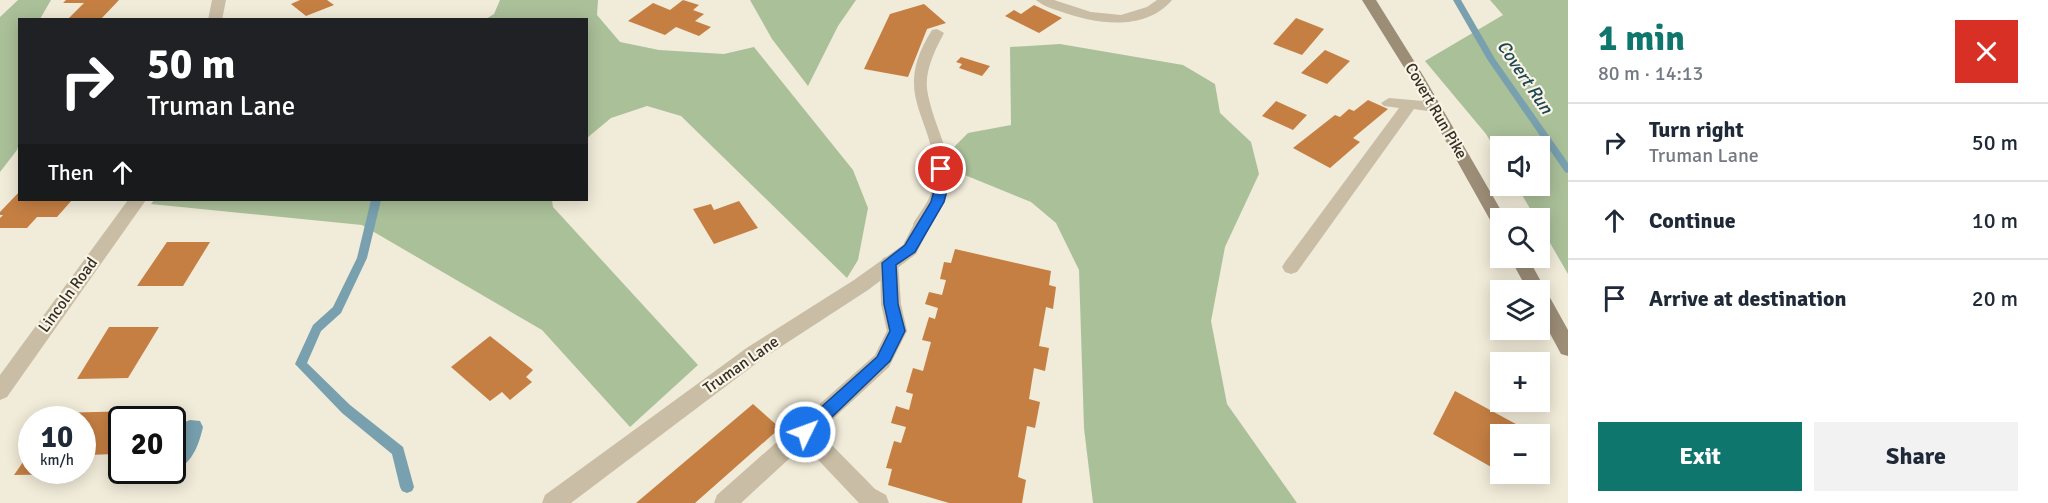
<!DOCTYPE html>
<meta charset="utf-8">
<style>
body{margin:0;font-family:Signika,sans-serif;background:#f2f2f3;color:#1f2937;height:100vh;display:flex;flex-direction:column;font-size:22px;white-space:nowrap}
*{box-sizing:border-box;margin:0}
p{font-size:20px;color:#747a83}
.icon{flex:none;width:33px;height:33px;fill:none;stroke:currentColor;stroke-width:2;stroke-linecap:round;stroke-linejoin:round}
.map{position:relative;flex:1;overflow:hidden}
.panel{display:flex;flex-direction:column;background:#fff;width:480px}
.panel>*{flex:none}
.hud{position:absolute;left:18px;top:18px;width:570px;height:183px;border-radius:0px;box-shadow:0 3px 15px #0003;background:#202124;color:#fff;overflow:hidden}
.controls{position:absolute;left:1490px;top:136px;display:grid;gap:12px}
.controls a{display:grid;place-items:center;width:60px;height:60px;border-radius:0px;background:#fff;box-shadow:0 3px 15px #0003;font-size:30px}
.speed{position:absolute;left:18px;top:406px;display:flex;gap:12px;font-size:30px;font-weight:700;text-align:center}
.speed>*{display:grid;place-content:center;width:78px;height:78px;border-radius:50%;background:#fff;box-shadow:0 3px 15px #0003;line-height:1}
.speed small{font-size:15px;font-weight:400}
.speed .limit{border:3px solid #111;border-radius:9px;background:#fff;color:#111}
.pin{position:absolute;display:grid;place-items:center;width:51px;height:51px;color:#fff;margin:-26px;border:3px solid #fff;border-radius:50%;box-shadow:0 2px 6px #0007}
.me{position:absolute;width:66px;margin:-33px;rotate:48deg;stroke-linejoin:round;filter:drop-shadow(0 0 4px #0008)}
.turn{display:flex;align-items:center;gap:21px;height:126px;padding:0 30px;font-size:27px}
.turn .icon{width:78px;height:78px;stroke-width:2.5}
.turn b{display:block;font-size:42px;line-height:51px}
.then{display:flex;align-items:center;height:57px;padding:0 30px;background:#0003;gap:12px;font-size:22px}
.round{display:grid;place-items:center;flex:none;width:63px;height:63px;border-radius:0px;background:#f2f2f3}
.summary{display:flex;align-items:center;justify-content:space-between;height:102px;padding:0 30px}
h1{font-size:36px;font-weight:700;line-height:45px;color:#0f766e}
.action{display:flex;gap:12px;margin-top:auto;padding:12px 30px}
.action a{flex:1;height:69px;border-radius:0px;background:#0f766e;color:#fff;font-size:24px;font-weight:700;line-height:69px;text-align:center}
.action a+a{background:#f2f2f3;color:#1f2937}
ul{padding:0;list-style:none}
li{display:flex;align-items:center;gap:18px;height:78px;padding:0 30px;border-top:2px solid #e0e1e3}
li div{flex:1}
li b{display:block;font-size:22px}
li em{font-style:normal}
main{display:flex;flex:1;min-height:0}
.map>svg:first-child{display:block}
</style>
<main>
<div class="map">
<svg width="1568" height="503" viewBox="0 0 1568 503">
<rect width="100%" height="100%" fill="#f1ebd9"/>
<path fill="#aac099" d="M 18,0 L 51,0 L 40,19 L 20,20 L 19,143 L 17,150 L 0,172 L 0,17 Z
M 500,0 L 598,0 L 597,15 L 620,42 L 659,50 L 724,54 L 754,47 L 853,170 L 868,208 L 858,260 L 847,278 L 681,116 L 647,106 L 611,118 L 587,138 L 586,20 L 486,19 L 494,14 Z
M 750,0 L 856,0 L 838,26 L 808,86 L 772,39 Z
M 1490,0 L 1568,0 L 1568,274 L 1539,224 L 1539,219 L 1536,219 L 1517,186 L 1539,186 L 1539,147 L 1500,147 L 1500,157 L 1486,134 L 1425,61 L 1503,15 Z
M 1060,44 L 1183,65 L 1215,84 L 1220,113 L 1251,142 L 1259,174 L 1225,247 L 1211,321 L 1227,404 L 1297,503 L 1093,503 L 1084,428 L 1079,270 L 1056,223 L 1031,202 L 955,171 L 954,147 L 968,133 L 1011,125 L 1010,47 Z
M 154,200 L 552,200 L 553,207 L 698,365 L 630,427 L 542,330 L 362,225 L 151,204 Z"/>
<path fill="#78a0ae" d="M 190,420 L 200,421 L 203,427 C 198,449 188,474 161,471 L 172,471 C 172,453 169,427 190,420 Z"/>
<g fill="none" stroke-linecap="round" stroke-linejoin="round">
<path fill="#78a0ae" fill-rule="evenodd" d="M 1453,0 L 1461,0 L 1495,59 L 1568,163 L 1568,173 L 1565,172 L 1487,59 Z
M 371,200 L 381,200 L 367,258 L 341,313 L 321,331 L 307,363 L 350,405 L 403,447 L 414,487 L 412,491 L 407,493 L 402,491 L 400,487 L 392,454 L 342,413 L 295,364 L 313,325 L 333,307 L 357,258 Z"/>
</g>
<path fill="#c57f43" d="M 66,0 L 119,0 L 101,19 L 74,20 L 67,20 L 84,3 L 63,3 Z
M 300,0 L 327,0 L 334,5 L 306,16 L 291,4 Z
M 683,0 L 699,5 L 693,10 L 704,14 L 695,21 L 711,27 L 699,36 L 676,27 L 665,35 L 628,21 L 653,3 L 670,10 Z
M 924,4 L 946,23 L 927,29 L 908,77 L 864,69 L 890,14 Z
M 1034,5 L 1062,18 L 1039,33 L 1005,16 L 1014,10 L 1021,14 Z
M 1296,18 L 1324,29 L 1302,55 L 1273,44 Z
M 1325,50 L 1350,61 L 1327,84 L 1301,73 Z
M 961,57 L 990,66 L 982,76 L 959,68 L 962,64 L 956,62 Z
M 1368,100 L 1388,109 L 1353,138 L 1360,142 L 1330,168 L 1293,148 L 1335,115 L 1340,117 L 1349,109 L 1354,111 Z
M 1276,101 L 1287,106 L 1307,115 L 1293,130 L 1262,116 Z
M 20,191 L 20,200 L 72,200 L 57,217 L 37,217 L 27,228 L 0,228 L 0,218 L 3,215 L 0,215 L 0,212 Z
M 739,201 L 758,228 L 714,244 L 693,209 L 711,204 L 714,210 Z
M 167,242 L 210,242 L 183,286 L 137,286 Z
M 955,249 L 1051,271 L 1049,285 L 1056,287 L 1053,309 L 1046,307 L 1039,346 L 1049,348 L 1045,371 L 1034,368 L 1029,399 L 1040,402 L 1035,428 L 1027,426 L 1018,477 L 1026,480 L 1022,503 L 949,503 L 888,485 L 892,469 L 886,468 L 894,441 L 901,443 L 906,427 L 891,423 L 896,406 L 909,410 L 913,394 L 906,392 L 913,368 L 923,371 L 931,342 L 922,340 L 929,317 L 935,319 L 938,308 L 925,304 L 929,292 L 942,295 L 946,280 L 940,279 L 944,262 L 951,263 Z
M 109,327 L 159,327 L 128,378 L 77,379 Z
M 490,336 L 533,370 L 526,377 L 532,382 L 510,400 L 502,392 L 490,401 L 451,367 Z
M 1455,391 L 1536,435 L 1500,435 L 1500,472 L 1433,434 Z
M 753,404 L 780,428 L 695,503 L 636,503 Z
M 138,411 L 133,420 L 122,420 L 122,440 L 114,454 L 88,455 L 82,465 L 82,420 L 50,420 L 54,413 Z
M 32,449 L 32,471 L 79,471 L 77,474 L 14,475 Z"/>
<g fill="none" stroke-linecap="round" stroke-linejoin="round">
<path fill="#c9bda5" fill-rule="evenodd" d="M 1036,0 L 1054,0 L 1091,12 L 1121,15 L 1147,7 L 1157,0 L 1172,0 C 1145,32 1096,24 1062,12 C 1053,9 1043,6 1036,0 Z
M 937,29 L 944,33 C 935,50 925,70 927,89 C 934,136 968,169 936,216 C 930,225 928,232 916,228 L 913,224 C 921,210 932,199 934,182 C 939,119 888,99 932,30 Z
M 1389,98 L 1434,102 L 1442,107 L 1434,112 L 1414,109 L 1297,272 L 1291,274 L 1285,272 L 1282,267 L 1285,262 L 1399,108 L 1384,106 L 1381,103 Z
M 889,256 L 895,258 L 898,263 L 901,304 L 907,331 L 889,367 L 819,432 L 875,489 L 886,495 L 889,503 L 859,503 L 804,445 L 741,503 L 714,503 L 717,495 L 875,355 L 887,331 L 881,304 L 880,263 L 883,258 Z"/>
<path fill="#c9bda5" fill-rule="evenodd" d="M 212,0 L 226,0 L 222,20 L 208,20 Z
M 128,200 L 146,200 L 7,397 L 0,400 L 0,375 Z
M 922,218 L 928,220 L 931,224 L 916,254 L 868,290 L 762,359 L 571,503 L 542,503 L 545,495 L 748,347 L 854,280 L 903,245 L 916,220 Z"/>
<path fill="#9c8d77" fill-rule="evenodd" d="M 1362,0 L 1376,0 L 1424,77 L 1506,219 L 1500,219 L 1500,229 L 1494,227 L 1410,77 Z
M 1510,258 L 1528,258 L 1568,330 L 1568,356 L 1561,354 L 1539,313 L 1539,291 L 1528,291 Z"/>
</g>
<path fill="#1a73e8" stroke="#114b97" stroke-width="1.5" d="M 941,165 L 948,169 L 949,183 L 944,202 L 915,252 L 896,265 L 898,304 L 905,331 L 890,361 L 811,437 L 805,439 L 799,437 L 797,432 L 799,427 L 877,357 L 890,331 L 884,304 L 882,263 L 905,245 L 931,202 L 936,183 L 935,169 Z"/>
<g text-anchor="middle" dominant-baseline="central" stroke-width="4.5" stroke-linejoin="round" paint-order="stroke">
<g font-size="16" fill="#352e26" stroke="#f9f4e5">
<text transform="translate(1436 111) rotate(60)">Covert Run Pike</text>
<text transform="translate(68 295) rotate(-54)">Lincoln Road</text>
<text transform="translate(741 365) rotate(-35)">Truman Lane</text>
</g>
<g font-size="18" font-style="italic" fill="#1c4556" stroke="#f9f4e5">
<text transform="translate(1525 77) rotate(56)">Covert Run</text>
</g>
</g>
</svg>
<div class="controls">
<a><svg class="icon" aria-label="sound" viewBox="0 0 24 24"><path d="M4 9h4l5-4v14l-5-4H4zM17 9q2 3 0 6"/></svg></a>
<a><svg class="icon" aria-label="search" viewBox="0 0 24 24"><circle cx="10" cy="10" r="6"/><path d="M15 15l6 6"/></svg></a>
<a><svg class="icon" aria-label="layers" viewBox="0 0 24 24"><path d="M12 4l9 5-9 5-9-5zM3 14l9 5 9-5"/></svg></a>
<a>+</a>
<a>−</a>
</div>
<div class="speed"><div>10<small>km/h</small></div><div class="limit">20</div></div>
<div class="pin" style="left:941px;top:169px;background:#d93025"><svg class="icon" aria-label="arrive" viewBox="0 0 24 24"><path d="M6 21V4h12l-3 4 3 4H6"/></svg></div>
<svg class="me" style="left:805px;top:432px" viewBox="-20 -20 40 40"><circle r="17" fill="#1a73e8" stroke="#fff" stroke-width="3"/><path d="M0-11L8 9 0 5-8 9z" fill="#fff"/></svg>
<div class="hud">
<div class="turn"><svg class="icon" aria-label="right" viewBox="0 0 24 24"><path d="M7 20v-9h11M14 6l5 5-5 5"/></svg><div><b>50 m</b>Truman Lane</div></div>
<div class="then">Then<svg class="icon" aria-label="ahead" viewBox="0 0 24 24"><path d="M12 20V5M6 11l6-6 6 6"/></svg></div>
</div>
</div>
<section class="panel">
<div class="summary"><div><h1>1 min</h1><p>80 m · 14:13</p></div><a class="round" style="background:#d93025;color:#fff"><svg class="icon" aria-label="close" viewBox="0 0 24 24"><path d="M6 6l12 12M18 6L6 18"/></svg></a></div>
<ul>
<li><svg class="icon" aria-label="right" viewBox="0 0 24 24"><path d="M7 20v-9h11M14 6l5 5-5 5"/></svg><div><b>Turn right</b><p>Truman Lane</p></div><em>50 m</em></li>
<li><svg class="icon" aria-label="ahead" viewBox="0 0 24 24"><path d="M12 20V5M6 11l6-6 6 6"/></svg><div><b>Continue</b></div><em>10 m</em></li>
<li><svg class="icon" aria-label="arrive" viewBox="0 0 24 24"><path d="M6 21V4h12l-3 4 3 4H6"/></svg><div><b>Arrive at destination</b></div><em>20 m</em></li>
</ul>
<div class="action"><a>Exit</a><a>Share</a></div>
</section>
</main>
